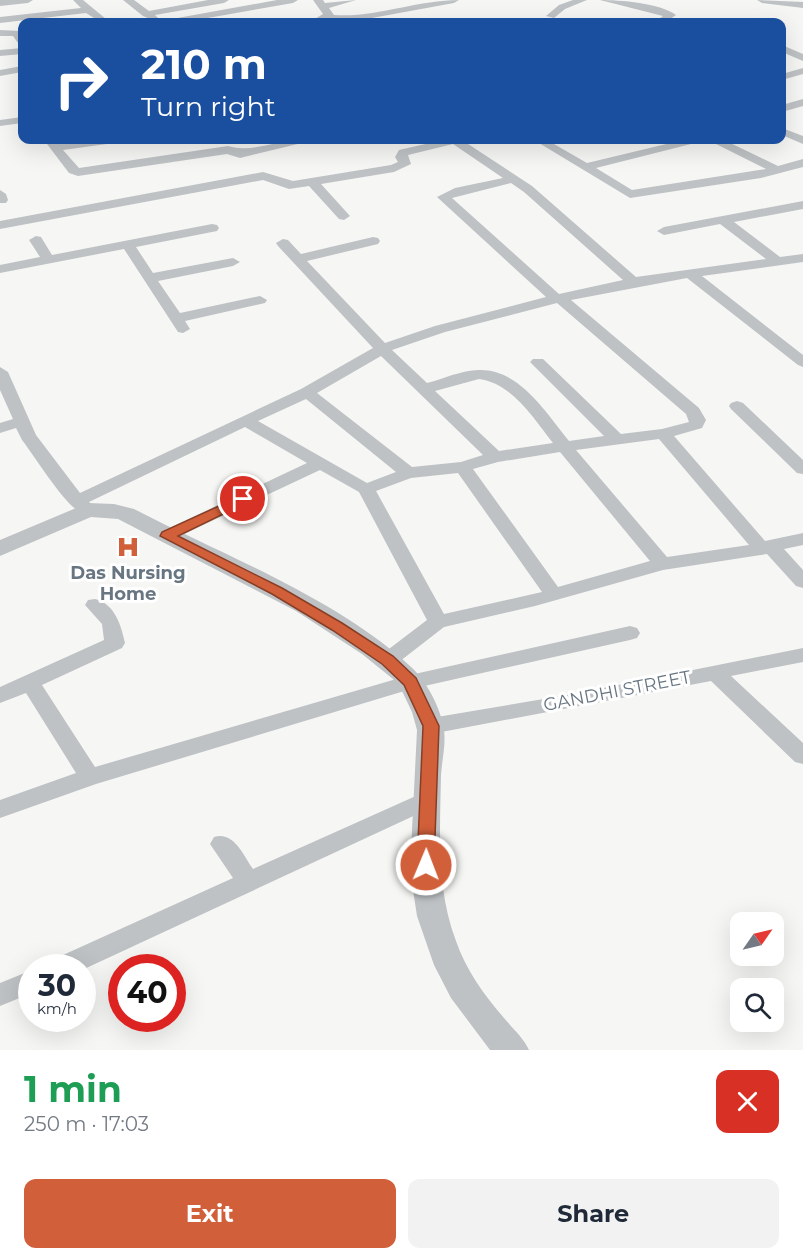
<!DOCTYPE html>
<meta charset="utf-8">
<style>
body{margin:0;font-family:Montserrat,sans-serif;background:#f2f2f3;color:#1f2937;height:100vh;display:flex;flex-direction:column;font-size:22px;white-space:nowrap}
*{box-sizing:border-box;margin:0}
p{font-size:20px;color:#747a83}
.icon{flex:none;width:33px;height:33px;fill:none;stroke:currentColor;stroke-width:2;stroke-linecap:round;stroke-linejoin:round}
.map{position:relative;height:1050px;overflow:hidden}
.sheet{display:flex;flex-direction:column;background:#fff;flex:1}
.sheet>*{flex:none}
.banner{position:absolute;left:18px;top:18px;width:768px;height:126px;border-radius:12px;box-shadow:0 6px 24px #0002;background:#1a4fa0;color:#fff;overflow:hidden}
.needle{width:39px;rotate:56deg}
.tools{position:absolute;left:730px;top:912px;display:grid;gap:12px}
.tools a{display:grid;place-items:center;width:54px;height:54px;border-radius:12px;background:#fff;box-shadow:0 6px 24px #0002;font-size:30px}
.speed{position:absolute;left:18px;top:954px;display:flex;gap:12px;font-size:30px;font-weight:700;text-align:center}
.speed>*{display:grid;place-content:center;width:78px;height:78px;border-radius:50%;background:#fff;box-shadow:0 6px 24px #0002;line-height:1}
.speed small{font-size:15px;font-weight:400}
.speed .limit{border:9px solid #d22;background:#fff;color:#111}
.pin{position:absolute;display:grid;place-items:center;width:51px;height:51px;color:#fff;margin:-26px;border:3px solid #fff;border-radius:50%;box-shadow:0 2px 6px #0007}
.me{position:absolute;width:66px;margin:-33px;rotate:1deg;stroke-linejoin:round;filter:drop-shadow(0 0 4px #0008)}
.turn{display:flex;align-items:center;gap:21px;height:126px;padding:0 24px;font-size:27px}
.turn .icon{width:78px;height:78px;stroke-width:2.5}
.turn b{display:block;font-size:42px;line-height:51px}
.round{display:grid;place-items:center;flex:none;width:63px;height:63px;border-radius:12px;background:#f2f2f3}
.head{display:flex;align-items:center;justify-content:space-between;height:102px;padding:0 24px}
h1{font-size:36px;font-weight:700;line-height:45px;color:#1e9e55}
.button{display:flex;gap:12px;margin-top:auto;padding:12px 24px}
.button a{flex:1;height:69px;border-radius:12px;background:#d15f39;color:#fff;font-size:24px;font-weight:700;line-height:69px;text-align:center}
.button a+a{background:#f2f2f3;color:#1f2937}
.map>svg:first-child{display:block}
</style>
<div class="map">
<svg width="803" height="1050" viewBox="0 0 803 1050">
<rect width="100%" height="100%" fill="#f6f6f4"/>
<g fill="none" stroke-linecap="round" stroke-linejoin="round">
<path fill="#bec2c5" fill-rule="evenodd" d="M 0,0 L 33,0 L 28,3 L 0,6 Z
M 73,0 L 83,0 L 106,19 L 101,22 L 88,22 L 94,18 L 86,13 L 0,23 L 0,17 L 81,8 Z
M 123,0 L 134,0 L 149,11 L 208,0 L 229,0 L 224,3 L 155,15 L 160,20 L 157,22 L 143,16 Z
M 277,0 L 298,0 L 293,3 L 185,22 L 167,22 L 172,19 Z
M 313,0 L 323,0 L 325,3 L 356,0 L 329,8 L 334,15 C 375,18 417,0 459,0 L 454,3 L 350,22 L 327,20 L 310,22 L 323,14 Z
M 573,0 L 587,0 L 565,9 L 554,18 L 546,16 L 559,5 Z
M 600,0 C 620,0 660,3 676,15 L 666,22 L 655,22 L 663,16 Z
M 757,0 L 803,2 L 803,8 L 762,3 Z
M 0,30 L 20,31 L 22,35 L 22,44 L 18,43 L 13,36 L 0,36 Z
M 782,45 L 803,54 L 803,61 L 782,52 Z
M 22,48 L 22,54 L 0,56 L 0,50 Z
M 22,66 L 22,72 L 0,76 L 0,70 Z
M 803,68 L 803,74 L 782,80 L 782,74 Z
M 803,99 L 803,106 L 782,112 L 782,105 Z
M 22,117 L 22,123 L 0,126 L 0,120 Z
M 782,128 L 803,136 L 803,144 L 782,135 Z
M 44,140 L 56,140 L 58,143 L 85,140 L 113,140 L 107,144 L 63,150 L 79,168 L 228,146 C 256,154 279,137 308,140 L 306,142 L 240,158 L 227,154 L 78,176 L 69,173 Z
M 443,140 L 462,140 L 532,186 L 636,277 L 766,259 L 720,224 L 664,235 L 657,231 L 664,227 L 803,201 L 803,209 L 734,222 L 780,257 L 803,254 L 803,262 L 702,276 L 803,355 L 803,367 L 798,365 L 687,278 L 571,300 L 699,408 L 706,420 L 702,428 L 674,436 L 765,541 L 803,533 L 803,545 L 784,549 L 803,570 L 803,588 L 796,586 L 767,554 L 663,570 L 535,606 L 444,627 L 395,665 L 388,667 L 381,665 L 378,660 L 381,655 L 427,620 L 359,492 L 320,470 L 167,542 L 161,540 L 158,536 L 161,532 L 307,463 L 245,427 L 89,502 L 97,510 L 94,514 C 89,515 85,516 81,513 C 63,503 36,458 22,440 L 16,428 L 0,433 L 0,423 L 13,419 L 0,390 L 0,367 L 8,372 L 36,435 L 80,493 L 301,389 L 373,348 L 278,246 L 276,243 L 283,239 L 288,240 L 301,254 L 373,237 L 378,238 L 380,241 L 378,244 L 307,261 L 385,343 L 435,326 L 546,297 L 437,197 L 455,188 L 503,178 L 453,144 L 408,155 L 411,164 L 394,172 L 321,184 L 350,216 L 344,220 L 339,219 L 309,186 L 289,189 L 263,180 L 0,229 L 0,221 L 263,172 L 293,181 L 391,165 L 398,162 L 395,157 L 399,150 ZM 511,183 L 524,192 L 623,280 L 559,294 L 452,198 ZM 557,303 L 686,414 L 689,422 L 662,429 L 621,434 L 543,359 L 533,359 L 530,362 L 604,436 L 569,441 C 547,414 520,370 481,370 C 464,369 443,379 427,383 L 392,350 L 445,332 ZM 381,356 L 483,455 L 461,462 L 412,467 L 317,393 ZM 479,379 C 512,383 534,419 553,443 L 499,451 L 435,391 ZM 306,399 L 396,472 L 367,483 L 258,421 ZM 659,439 L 749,545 L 667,557 L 576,450 ZM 560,452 L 650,561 L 558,587 L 473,469 L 498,462 ZM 458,473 L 542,592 L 444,614 L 376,491 L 411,478 Z
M 534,140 L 547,140 L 587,163 L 683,140 L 701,140 L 699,142 L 596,168 L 632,190 L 766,169 L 712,142 L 710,140 L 724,140 L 778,166 L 803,159 L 803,167 L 761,178 L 630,198 Z
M 0,190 L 6,194 L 8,200 L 6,203 L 0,203 Z
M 212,224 L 217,225 L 219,228 L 217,231 L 136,247 L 153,273 L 233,258 L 240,262 L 233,266 L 158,281 L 180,313 L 260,296 L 267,300 L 265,303 L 185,321 L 190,329 L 183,333 L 178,332 L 124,249 L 0,273 L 0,265 L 40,257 L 29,240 L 36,236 L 41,237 L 52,255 Z
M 737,401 L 743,403 L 803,460 L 803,474 L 797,473 L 731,409 L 729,406 L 731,403 Z
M 95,599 C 115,604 121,625 125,643 L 122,648 L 42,685 L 95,767 L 410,675 L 630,626 L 637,628 L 640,633 L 637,638 L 630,640 L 411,689 L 96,784 L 0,818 L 0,800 L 76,773 L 26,693 L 0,703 L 0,687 L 104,640 L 102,624 L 85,605 L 88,600 Z
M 803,648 L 803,662 L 731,676 L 803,743 L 803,764 L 795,762 L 711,681 L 431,734 L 423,731 L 420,726 L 423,721 L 431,718 L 573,694 Z
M 427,791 L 435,794 L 438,800 L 435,806 L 82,970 L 82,968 L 49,968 L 52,960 L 233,878 L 210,844 L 214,837 C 234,831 243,855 253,869 Z
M 32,970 L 32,993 L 0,1006 L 0,983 Z"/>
<path fill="#bec2c5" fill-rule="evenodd" d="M 88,503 L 114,504 L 134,509 C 223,555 336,598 410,666 C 426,680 441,708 444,730 C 446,744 442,760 441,775 C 440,831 436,888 456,941 C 466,970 484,995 504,1018 C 513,1029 523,1037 529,1050 L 490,1050 L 451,998 L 434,965 L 417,916 L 413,890 L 411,851 L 417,730 L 412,712 L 402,691 L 393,679 L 362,654 L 296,611 L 118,519 L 91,517 L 0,556 L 0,540 Z"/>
</g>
<path fill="#d15f39" stroke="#883e25" stroke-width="1.5" d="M 243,495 L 248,496 L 250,499 L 248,502 L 178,536 L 282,588 L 342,623 L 393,656 L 416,678 L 439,726 L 434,865 L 432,870 L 426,872 L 419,870 L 417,865 L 423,726 L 404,685 L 382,664 L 332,630 L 272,594 L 160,536 L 162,532 Z"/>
<defs>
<g id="hospital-bare" transform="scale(1.8)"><path d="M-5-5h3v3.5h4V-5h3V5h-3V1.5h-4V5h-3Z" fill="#d15f39" stroke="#fff" stroke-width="2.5" paint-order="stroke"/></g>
</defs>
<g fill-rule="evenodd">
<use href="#hospital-bare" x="128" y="547"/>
</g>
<g text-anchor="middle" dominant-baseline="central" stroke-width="6" stroke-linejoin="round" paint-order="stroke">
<g font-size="18" font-weight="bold" fill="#687682" stroke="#fff">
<text x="128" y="573">Das Nursing<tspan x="128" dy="21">Home</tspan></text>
</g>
<g font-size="18" fill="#687682" stroke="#fff">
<text transform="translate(617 691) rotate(-11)">GANDHI STREET</text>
</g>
</g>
</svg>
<div class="tools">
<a><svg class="needle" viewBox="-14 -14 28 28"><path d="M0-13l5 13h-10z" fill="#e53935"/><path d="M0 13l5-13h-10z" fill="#747a83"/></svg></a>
<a><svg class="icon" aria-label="search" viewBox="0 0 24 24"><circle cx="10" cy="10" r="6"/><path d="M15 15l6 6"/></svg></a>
</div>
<div class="speed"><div>30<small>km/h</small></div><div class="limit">40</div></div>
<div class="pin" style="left:243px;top:499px;background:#d93025"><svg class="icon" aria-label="arrive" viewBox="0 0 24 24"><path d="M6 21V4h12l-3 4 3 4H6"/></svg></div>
<svg class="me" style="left:426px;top:865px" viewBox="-20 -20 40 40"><circle r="17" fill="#d15f39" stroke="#fff" stroke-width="3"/><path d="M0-11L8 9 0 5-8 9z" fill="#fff"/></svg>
<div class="banner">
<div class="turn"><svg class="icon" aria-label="right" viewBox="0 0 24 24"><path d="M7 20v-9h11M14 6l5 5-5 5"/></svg><div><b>210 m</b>Turn right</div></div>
</div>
</div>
<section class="sheet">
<div class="head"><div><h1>1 min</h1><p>250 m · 17:03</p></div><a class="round" style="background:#d93025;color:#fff"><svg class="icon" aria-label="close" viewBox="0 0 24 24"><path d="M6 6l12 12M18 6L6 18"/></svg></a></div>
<div class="button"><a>Exit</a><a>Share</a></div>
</section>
